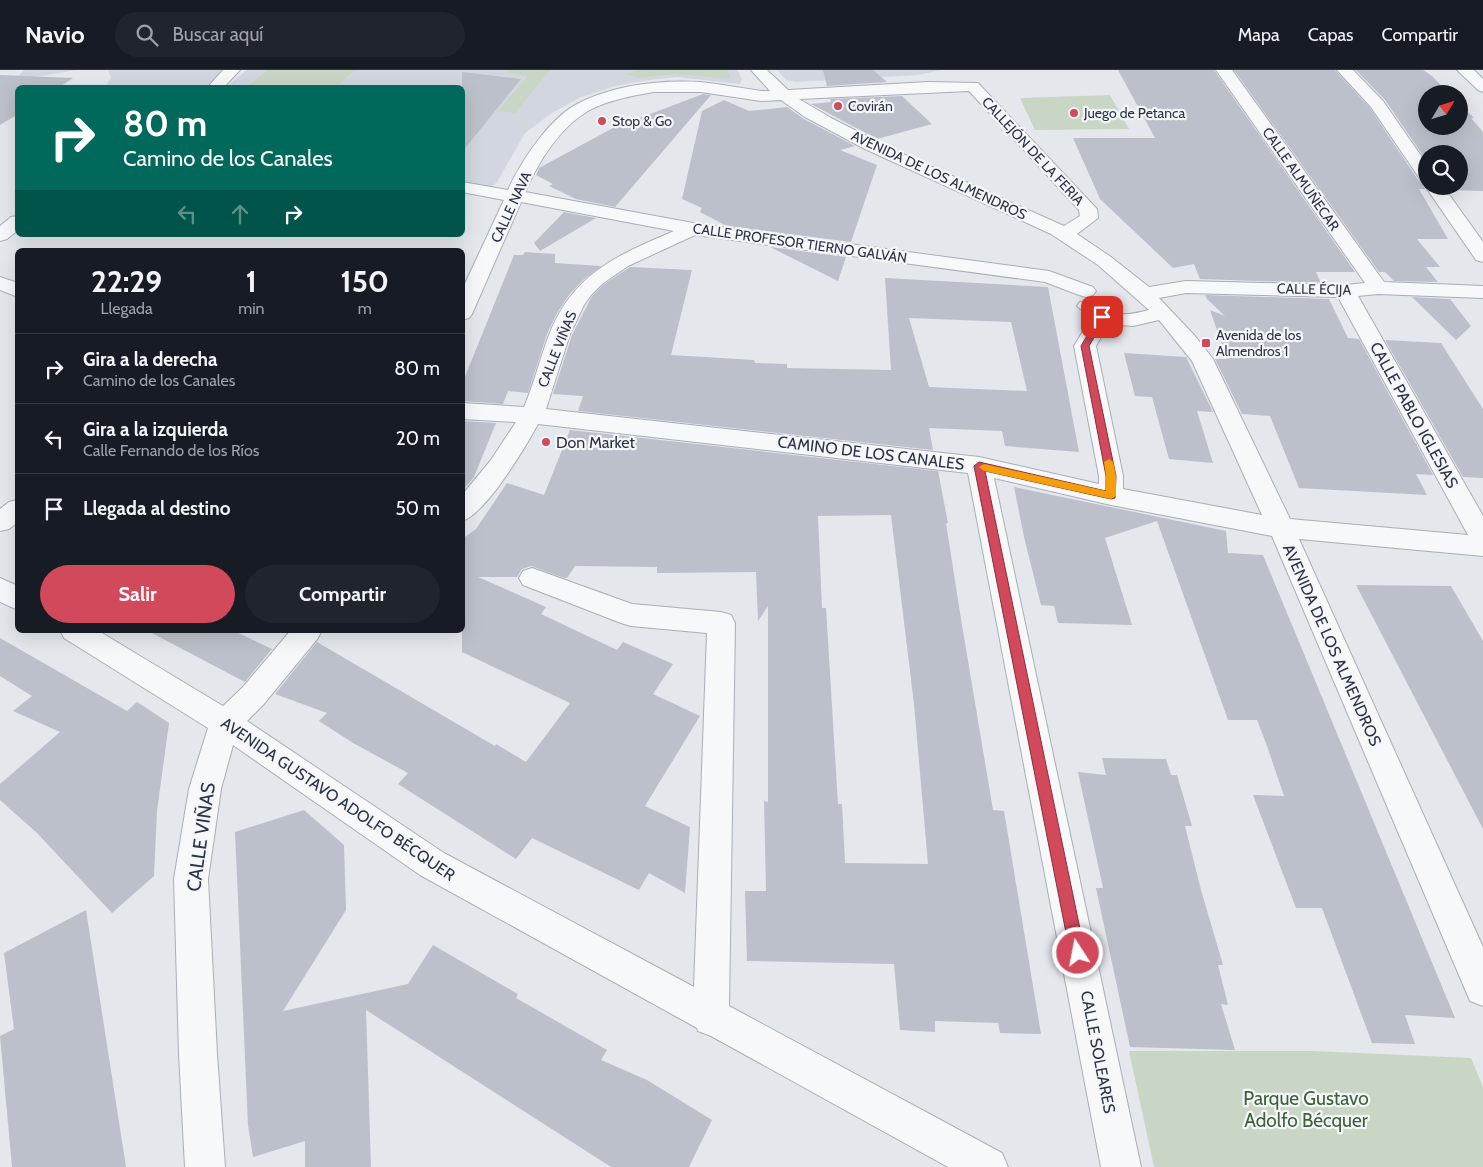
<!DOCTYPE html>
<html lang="es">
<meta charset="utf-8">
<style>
body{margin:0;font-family:Cabin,sans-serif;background:#20242c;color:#f1f3f6;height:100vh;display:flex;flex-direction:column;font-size:19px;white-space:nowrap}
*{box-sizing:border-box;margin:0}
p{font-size:16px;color:#9ea1a6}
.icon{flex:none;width:28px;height:28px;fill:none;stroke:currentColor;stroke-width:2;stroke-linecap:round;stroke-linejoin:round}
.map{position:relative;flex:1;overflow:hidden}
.panel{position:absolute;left:15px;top:178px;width:450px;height:385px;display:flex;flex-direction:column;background:#171b24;border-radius:8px;box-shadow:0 5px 20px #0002}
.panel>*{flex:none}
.hud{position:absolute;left:15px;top:15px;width:450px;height:152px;border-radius:8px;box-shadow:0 5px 20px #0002;background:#00695c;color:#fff;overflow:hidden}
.needle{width:32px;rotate:52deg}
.tools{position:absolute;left:1418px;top:15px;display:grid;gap:10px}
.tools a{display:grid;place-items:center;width:50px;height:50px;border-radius:50%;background:#171b24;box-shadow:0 5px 20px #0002;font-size:25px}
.pin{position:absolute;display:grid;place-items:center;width:42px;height:42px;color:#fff;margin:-21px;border-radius:10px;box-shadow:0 2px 8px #0006}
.me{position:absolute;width:55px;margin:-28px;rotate:349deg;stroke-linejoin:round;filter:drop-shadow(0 0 4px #0008)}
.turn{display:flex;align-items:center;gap:18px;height:105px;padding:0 25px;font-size:22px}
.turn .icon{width:65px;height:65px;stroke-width:2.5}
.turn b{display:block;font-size:35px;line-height:42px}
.lanes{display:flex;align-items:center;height:48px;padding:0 25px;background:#0003;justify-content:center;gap:25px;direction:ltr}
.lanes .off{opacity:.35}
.eta{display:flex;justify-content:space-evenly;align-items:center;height:85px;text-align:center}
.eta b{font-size:30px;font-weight:800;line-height:35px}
.button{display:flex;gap:10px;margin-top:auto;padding:10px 25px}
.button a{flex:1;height:58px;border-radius:30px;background:#d1495b;color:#fff;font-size:20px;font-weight:800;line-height:58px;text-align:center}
.button a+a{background:#20242c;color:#f1f3f6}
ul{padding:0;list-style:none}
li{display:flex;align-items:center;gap:15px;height:70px;padding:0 25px;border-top:1px solid #363941}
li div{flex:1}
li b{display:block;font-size:19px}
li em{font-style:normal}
header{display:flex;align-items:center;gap:30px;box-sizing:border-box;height:70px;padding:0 25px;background:#171b24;border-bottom:1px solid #363941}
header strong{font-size:24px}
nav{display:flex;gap:28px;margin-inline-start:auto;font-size:18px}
.search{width:350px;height:45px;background:#20242c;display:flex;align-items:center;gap:12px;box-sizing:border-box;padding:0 18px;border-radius:28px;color:#9ea1a6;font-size:19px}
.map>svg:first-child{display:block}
</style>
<header>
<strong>Navio</strong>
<div class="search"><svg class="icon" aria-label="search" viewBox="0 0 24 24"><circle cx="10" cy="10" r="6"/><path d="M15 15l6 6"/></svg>Buscar aquí</div>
<nav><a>Mapa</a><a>Capas</a><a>Compartir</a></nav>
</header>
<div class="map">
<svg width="1483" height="1097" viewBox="0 0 1483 1097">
<rect width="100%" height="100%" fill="#e4e7ec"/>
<path fill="#d2d6de" d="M 24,0 L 77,0 L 15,10 Z
M 105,0 L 225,0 L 205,17 L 104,18 L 111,8 L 108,0 Z
M 247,0 L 737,0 L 742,9 L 740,14 L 677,7 L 649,10 L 615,16 L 581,27 L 552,43 L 525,63 L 497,112 L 491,117 L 463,112 L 462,18 L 225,18 Z
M 778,0 L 941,0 L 918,5 L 796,12 L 786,10 Z"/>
<path fill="#c9d6c5" d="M 267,0 L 354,0 L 336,17 L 247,17 Z
M 510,0 L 550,0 L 515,43 L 498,41 L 528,6 L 507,3 Z
M 637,0 L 727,0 L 731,9 L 674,4 L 639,8 L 627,4 Z
M 1110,25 L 1129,59 L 1035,60 L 1020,28 Z
M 1129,981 L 1314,981 L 1471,988 L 1483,1017 L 1483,1097 L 1154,1097 Z"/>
<path fill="#bbc0ca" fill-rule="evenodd" d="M 823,0 L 873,0 L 887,12 L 827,16 Z
M 1118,0 L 1214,0 L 1355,202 L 1316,202 L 1321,213 L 1200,209 L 1194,194 L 1173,198 L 1100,129 L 1073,68 L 1155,68 Z
M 1234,0 L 1335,0 L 1370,38 L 1418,110 L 1426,112 L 1423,115 L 1425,119 L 1419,119 L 1448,169 L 1417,169 L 1440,197 L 1426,197 L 1438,212 L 1394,211 L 1385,202 L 1379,202 Z
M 1356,0 L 1423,0 L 1432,6 L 1449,24 L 1426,24 L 1426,56 L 1459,56 L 1459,33 L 1474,48 L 1471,48 L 1483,62 L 1483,121 L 1448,120 L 1445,116 L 1459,116 L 1459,84 L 1426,84 L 1426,90 L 1385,30 Z
M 462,2 L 521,9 L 462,82 Z
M 0,5 L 73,8 L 58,18 L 18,18 L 18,44 L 0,55 Z
M 703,24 L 711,25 L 615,137 L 576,129 L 549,116 L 553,114 L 536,105 L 539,98 L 613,58 Z
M 902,26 L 932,54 L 877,69 L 811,34 L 831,32 L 830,29 Z
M 724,30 L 749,41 L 787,37 L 804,49 L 855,76 L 840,80 L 877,95 L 851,172 L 727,156 L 700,142 L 702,138 L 682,129 L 702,41 Z
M 564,142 L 596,148 L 540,181 L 534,173 Z
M 770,177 L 846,187 L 838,211 Z
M 525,182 L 555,184 L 555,193 L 601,196 L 583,210 L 569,225 L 557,243 L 547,264 L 528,323 L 508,321 L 503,334 L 462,331 L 462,314 L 514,185 L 523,185 Z
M 630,197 L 692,200 L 671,285 L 754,290 L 755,293 L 787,294 L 787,298 L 891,300 L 885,208 L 1048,217 L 1079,382 L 1005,376 L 1002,361 L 929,358 L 933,380 L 578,341 L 583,326 L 553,324 L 572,265 L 592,226 L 603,215 ZM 909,248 L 1011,252 L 1027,321 L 929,317 Z
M 1205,225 L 1329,229 L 1348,268 L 1359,269 L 1433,405 L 1416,404 L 1427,425 L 1299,418 L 1270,346 L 1242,344 L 1215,289 L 1227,289 L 1210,240 L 1225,246 L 1207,229 Z
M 1412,227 L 1450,229 L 1471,256 L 1456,270 Z
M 1385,270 L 1441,273 L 1483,339 L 1483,408 L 1463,407 Z
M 1124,283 L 1186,287 L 1213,342 L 1197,341 L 1213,393 L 1169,389 L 1152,327 L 1135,326 Z
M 462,351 L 496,353 L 474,407 L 462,421 Z
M 570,360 L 938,401 L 948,453 L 946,453 L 960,543 L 993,740 L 1004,741 L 1041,964 L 1000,963 L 998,953 L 935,951 L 935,962 L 900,960 L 894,894 L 747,891 L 745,821 L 766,821 L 764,731 L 768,732 L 768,536 L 758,551 L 756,502 L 657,503 L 657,497 L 575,496 L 567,508 L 564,508 L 531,496 L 522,499 L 517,507 L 478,507 L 546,537 L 541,544 L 617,580 L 623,572 L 673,594 L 653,624 L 700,646 L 645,736 L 690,757 L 685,823 L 649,803 L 639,820 L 532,768 L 516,789 L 398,714 L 408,703 L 353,673 L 319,651 L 327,643 L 275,624 L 317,572 L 495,676 L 496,674 L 526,692 L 570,633 L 462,582 L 462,469 L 476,459 L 507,413 L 544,425 ZM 891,445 L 914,634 L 928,794 L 845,793 L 842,734 L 838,734 L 826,538 L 822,538 L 818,446 Z
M 1014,417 L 1226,461 L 1228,483 L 1263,485 L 1455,948 L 1405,945 L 1415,974 L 1372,973 L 1322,838 L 1296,838 L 1253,725 L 1284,726 L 1266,673 L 1257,650 L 1228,650 L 1157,451 L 1105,468 L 1132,555 L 1058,553 L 1054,536 L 1041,535 L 1024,467 Z
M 1356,515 L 1451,516 L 1483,571 L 1483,759 Z
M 146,560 L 232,560 L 272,579 L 245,612 Z
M 0,568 L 127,641 L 137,632 L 169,653 L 157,741 L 154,806 L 112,843 L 37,763 L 0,730 L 0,714 L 60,662 L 13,641 L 32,626 L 0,606 Z
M 1102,688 L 1166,689 L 1171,705 L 1177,705 L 1192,756 L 1185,756 L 1201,820 L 1223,895 L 1218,895 L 1228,935 L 1221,934 L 1235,980 L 1130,977 L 1096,818 L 1103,818 L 1078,702 L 1106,705 Z
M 304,740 L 344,775 L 346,840 L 283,941 L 408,914 L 433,875 L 518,924 L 516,928 L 607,980 L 601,990 L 647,1010 L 712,1050 L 689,1097 L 611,1097 L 366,940 L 371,1097 L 305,1097 L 305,1071 L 253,1087 L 248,1055 L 235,762 Z
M 86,840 L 126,1097 L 12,1097 L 0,966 L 14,959 L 4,883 Z"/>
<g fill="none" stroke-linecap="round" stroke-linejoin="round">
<g stroke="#a9aeb7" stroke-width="2">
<path id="minor" d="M 223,0 L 240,0 L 223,18 L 207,18 Z
M 751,0 L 767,0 L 788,20 L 928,12 L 978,13 L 1097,139 L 1098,148 L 1077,164 L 1111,187 L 1149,217 L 1186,211 L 1345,215 L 1365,213 L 1216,0 L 1232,0 L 1384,212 L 1483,216 L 1483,228 L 1378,224 L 1358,226 L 1483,446 L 1483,486 L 1299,469 L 1483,877 L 1483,936 L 1470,931 L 1272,466 L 1111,435 L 994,408 L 1141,1097 L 1101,1097 L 968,403 L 538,354 C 526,376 486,444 462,451 L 462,425 L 491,390 L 516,352 L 462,349 L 462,333 L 524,337 C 534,314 540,288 549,265 C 573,203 618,185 674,161 L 521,132 L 472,244 L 469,248 L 462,250 L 462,220 L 504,130 L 462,122 L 462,112 L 508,120 C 521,91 549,49 577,34 C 614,15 659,10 700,12 C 720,14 741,18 761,21 L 770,21 ZM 969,21 L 1079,140 L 1080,146 L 1064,156 L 892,79 L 831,48 L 799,29 ZM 654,22 L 701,22 L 761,31 L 781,30 L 805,47 L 865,79 L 1051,164 L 1098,195 L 1149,240 C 1138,243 1124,246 1113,243 C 1100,239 1094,228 1080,232 L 1077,236 L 1091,248 L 1074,276 L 1099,406 L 1099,414 L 979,387 L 546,339 L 570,264 L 584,235 L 591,225 L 602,214 L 628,196 L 695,165 L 1045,212 L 1079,225 L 1086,227 L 1093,225 L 1096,221 L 1093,217 L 1049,201 L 693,153 L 525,122 C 538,93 559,58 588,41 C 607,30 632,26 654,22 ZM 1186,223 L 1338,227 L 1468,465 L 1290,449 L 1213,289 L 1195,266 L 1159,228 ZM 1159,250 L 1192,291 L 1262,445 L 1123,419 L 1123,406 L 1096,276 L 1108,254 L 1133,256 Z
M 1337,0 L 1353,0 L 1383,31 L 1426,93 L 1426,110 L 1420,109 L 1371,37 Z
M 1457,0 L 1474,0 L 1483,9 L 1483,22 L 1478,20 Z
M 1426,114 L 1426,116 L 1443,116 L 1483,172 L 1483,192 L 1476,190 L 1425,116 Z
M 18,146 L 18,160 L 7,169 L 0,171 L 0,156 L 11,147 Z
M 0,207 L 18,213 L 18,227 L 0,220 Z
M 18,430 L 18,452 L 9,459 L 0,461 L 0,439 L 9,432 Z
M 532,498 L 632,534 L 721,542 L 731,545 L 735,553 L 729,936 L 1002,1083 L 1008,1097 L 948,1097 L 711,966 L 698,961 L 697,958 L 420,805 L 233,675 L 221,719 L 208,809 L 217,984 L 225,1097 L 185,1097 L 179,984 L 174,809 L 189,719 L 208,658 L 64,568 L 60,560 L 97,560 L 223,636 L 243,617 L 291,560 L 322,560 L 318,568 L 263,635 L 247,651 L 444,783 L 694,917 L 707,563 L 631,556 L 621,553 L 523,515 L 519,508 L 523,501 Z
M 0,508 L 18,516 L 18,540 L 0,532 Z"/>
</g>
<use href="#minor" fill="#f7f8fa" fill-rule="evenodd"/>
</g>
<path fill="#d1495b" stroke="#882f3b" d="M 1102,244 L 1106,247 L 1089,276 L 1116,406 L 1115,428 L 1111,429 L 985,401 L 1085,883 L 1083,888 L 1078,890 L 1073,888 L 1070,883 L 974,396 L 979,392 L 1106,421 L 1106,406 L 1081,276 L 1098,247 Z"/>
<path fill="#f59e0b" d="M 1109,389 L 1113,392 L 1116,406 L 1116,426 L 1111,429 L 984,401 L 979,397 L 984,394 L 1106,421 L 1106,406 L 1104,392 Z"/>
<g fill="#d1495b" stroke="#f4f6f9" stroke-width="2">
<circle cx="838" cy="36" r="5"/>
<circle cx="1074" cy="43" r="5"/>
<circle cx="602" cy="51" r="5"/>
<rect x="1201" y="268" width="10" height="10" rx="2.5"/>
<circle cx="546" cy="372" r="5"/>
</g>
<g text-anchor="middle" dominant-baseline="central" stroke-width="4.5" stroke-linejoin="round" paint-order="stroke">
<g font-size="14" fill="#2b3445" stroke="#f4f6f9" text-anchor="start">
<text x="848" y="36">Covirán</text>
<text x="1084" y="43">Juego de Petanca</text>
<text x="612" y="51">Stop &amp; Go</text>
<text x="1216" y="265">Avenida de los<tspan x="1216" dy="16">Almendros 1</tspan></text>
</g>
<g font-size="14" fill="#2b3445" stroke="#f4f6f9">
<text transform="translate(1033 81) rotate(47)">CALLEJÓN DE LA FERIA</text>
<text transform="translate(939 105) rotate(25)">AVENIDA DE LOS ALMENDROS</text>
<text transform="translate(1301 109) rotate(55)">CALLE ALMUÑECAR</text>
<text transform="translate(511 137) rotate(-65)">CALLE NAVA</text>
<text transform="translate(800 173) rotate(8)">CALLE PROFESOR TIERNO GALVÁN</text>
<text transform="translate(1314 219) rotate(1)">CALLE ÉCIJA</text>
<text transform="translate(557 279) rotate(-68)">CALLE VIÑAS</text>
</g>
<g font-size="16" fill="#2b3445" stroke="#f4f6f9">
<text transform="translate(1414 345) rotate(61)">CALLE PABLO IGLESIAS</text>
<text transform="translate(871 383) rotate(7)">CAMINO DE LOS CANALES</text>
<text transform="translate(1332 575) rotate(66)">AVENIDA DE LOS ALMENDROS</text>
<text transform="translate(338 729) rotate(34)">AVENIDA GUSTAVO ADOLFO BÉCQUER</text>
<text transform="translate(1098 982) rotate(79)">CALLE SOLEARES</text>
</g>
<g font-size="16" fill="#2b3445" stroke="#f4f6f9" text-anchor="start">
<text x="556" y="372">Don Market</text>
</g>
<g font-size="19" fill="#2b3445" stroke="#f4f6f9">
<text transform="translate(201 767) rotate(-82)">CALLE VIÑAS</text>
</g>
<g font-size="19" fill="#3f6138" stroke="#f4f6f9">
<text x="1306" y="1028">Parque Gustavo<tspan x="1306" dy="22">Adolfo Bécquer</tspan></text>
</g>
</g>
</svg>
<div class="tools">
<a><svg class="needle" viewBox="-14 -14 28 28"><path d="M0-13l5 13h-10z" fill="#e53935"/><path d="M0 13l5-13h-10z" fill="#9ea1a6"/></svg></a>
<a><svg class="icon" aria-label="search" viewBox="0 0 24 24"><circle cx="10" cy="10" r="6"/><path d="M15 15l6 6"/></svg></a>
</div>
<div class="pin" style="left:1102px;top:247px;background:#d93025"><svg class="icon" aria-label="arrive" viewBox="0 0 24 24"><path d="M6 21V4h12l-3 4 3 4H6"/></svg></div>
<svg class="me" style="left:1078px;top:883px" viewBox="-20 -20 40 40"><circle r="17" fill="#d1495b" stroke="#fff" stroke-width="3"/><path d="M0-11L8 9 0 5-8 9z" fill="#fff"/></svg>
<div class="hud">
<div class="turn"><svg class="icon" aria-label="right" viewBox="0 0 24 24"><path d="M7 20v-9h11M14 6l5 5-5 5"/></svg><div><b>80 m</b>Camino de los Canales</div></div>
<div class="lanes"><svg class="icon off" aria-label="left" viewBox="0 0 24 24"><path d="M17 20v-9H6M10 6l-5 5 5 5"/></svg><svg class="icon off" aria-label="ahead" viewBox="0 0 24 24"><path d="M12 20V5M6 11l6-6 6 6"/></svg><svg class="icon" aria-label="right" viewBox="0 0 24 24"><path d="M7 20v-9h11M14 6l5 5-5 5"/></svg></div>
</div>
<section class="panel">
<div class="eta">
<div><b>22:29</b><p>Llegada</p></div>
<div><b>1</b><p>min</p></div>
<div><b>150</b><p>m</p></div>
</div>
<ul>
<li><svg class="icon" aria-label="right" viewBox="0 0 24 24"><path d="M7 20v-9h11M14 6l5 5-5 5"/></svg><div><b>Gira a la derecha</b><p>Camino de los Canales</p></div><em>80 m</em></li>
<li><svg class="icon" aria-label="left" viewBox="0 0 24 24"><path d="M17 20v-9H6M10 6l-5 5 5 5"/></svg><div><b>Gira a la izquierda</b><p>Calle Fernando de los Ríos</p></div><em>20 m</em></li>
<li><svg class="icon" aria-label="arrive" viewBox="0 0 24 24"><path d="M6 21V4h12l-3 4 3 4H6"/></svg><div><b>Llegada al destino</b></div><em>50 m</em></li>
</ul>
<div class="button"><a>Salir</a><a>Compartir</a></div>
</section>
</div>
